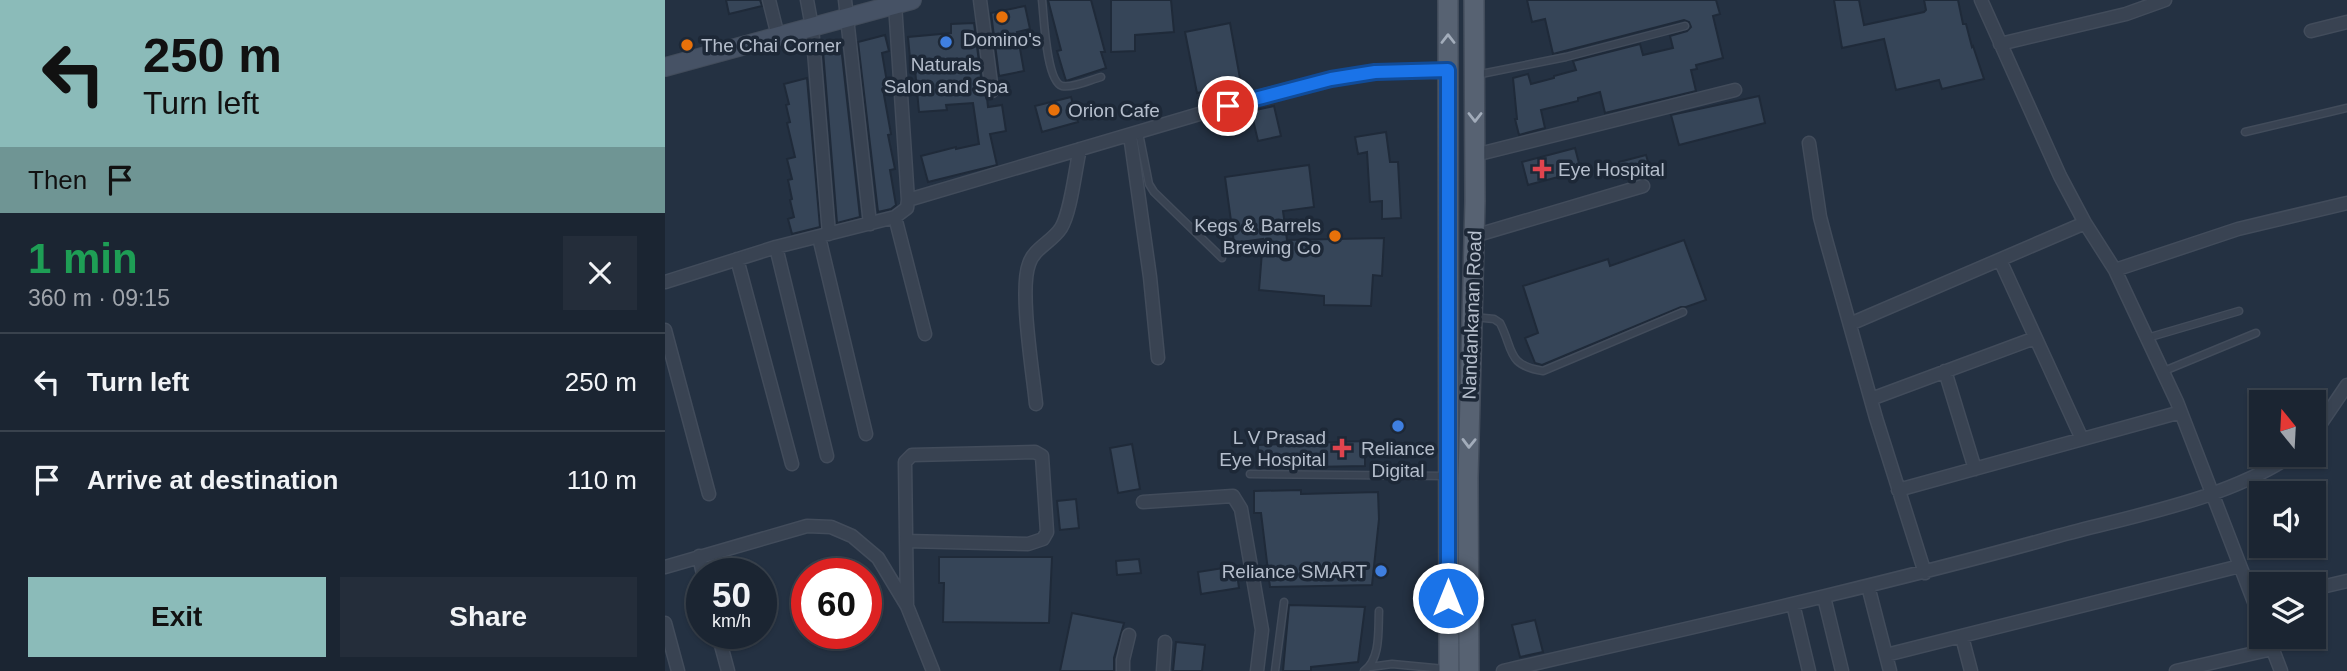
<!DOCTYPE html>
<meta charset="utf-8">
<style>
body{margin:0;font-family:Arial,sans-serif;background:#242d3a;color:#f1f3f6;height:100vh;display:flex;flex-direction:column;font-size:26px;white-space:nowrap}
*{box-sizing:border-box;margin:0}
p{font-size:23px;color:#a0a5ac}
.icon{flex:none;width:38px;height:38px;fill:none;stroke:currentColor;stroke-width:2;stroke-linecap:round;stroke-linejoin:round}
.map{position:relative;flex:1;overflow:hidden}
.panel{display:flex;flex-direction:column;background:#1b2532;width:665px}
.panel>*{flex:none}
.banner{background:#8bbbb9;color:#111;overflow:hidden}
.needle{width:46px;rotate:342deg}
.fabs{position:absolute;left:1584px;top:390px;display:grid;gap:14px}
.fabs a{display:grid;place-items:center;width:77px;height:77px;border-radius:0px;background:#1b2532;box-shadow:0 2px 5px #0004,0 0 0 2px #39424d;font-size:35px}
.speed{position:absolute;left:21px;top:558px;display:flex;gap:14px;font-size:35px;font-weight:700;text-align:center}
.speed>*{display:grid;place-content:center;width:91px;height:91px;border-radius:50%;background:#1b2532;box-shadow:0 2px 5px #0004,0 0 0 2px #39424d;line-height:1}
.speed small{font-size:18px;font-weight:400}
.speed .limit{border:10px solid #d22;background:#fff;color:#111}
.pin{position:absolute;display:grid;place-items:center;width:60px;height:60px;color:#fff;margin:-30px;border:4px solid #fff;border-radius:50%;box-shadow:0 2px 7px #0007}
.me{position:absolute;width:77px;margin:-38px;rotate:0deg;stroke-linejoin:round;filter:drop-shadow(0 0 5px #0008)}
.turn{display:flex;align-items:center;gap:24px;height:147px;padding:0 28px;font-size:32px}
.turn .icon{width:91px;height:91px;stroke-width:2.5}
.turn b{display:block;font-size:49px;line-height:60px}
.then{display:flex;align-items:center;height:66px;padding:0 28px;background:#0003;gap:14px;font-size:26px}
.round{display:grid;place-items:center;flex:none;width:74px;height:74px;border-radius:0px;background:#242d3a}
.head{display:flex;align-items:center;justify-content:space-between;height:119px;padding:0 28px}
h1{font-size:42px;font-weight:600;line-height:52px;color:#1e9e55}
.primary-button{display:flex;gap:14px;margin-top:auto;padding:14px 28px}
.primary-button a{flex:1;height:80px;border-radius:0px;background:#8bbbb9;color:#111;font-size:28px;font-weight:600;line-height:80px;text-align:center}
.primary-button a+a{background:#242d3a;color:#f1f3f6}
ul{padding:0;list-style:none}
li{display:flex;align-items:center;gap:21px;height:98px;padding:0 28px;border-top:2px solid #39424d}
li div{flex:1}
li b{display:block;font-size:26px}
li em{font-style:normal}
main{display:flex;flex:1;min-height:0}
.map>svg:first-child{display:block}
</style>
<main>
<section class="panel">
<div class="banner">
<div class="turn"><svg class="icon" aria-label="left" viewBox="0 0 24 24"><path d="M17 20v-9H6M10 6l-5 5 5 5"/></svg><div><b>250 m</b>Turn left</div></div>
<div class="then">Then<svg class="icon" aria-label="arrive" viewBox="0 0 24 24"><path d="M6 21V4h12l-3 4 3 4H6"/></svg></div>
</div>
<div class="head"><div><h1>1 min</h1><p>360 m · 09:15</p></div><a class="round"><svg class="icon" aria-label="close" viewBox="0 0 24 24"><path d="M6 6l12 12M18 6L6 18"/></svg></a></div>
<ul>
<li><svg class="icon" aria-label="left" viewBox="0 0 24 24"><path d="M17 20v-9H6M10 6l-5 5 5 5"/></svg><div><b>Turn left</b></div><em>250 m</em></li>
<li><svg class="icon" aria-label="arrive" viewBox="0 0 24 24"><path d="M6 21V4h12l-3 4 3 4H6"/></svg><div><b>Arrive at destination</b></div><em>110 m</em></li>
</ul>
<div class="primary-button"><a>Exit</a><a>Share</a></div>
</section>
<div class="map">
<svg width="1682" height="671" viewBox="0 0 1682 671">
<rect width="100%" height="100%" fill="#243142"/>
<path fill="#364558" stroke="#1f2a39" stroke-width="2" d="M 61,0 L 95,0 L 97,6 L 64,14 Z
M 383,0 L 426,0 L 440,52 L 436,52 L 441,68 L 401,81 L 392,51 L 396,50 Z
M 446,0 L 506,0 L 509,32 L 470,35 L 470,51 L 446,52 Z
M 862,0 L 1051,0 L 1055,14 L 1048,16 L 1058,58 L 1031,65 L 1032,69 L 1026,70 L 1031,91 L 940,113 L 935,92 L 913,98 L 913,101 L 876,110 L 880,128 L 854,135 L 850,119 L 852,119 L 848,78 L 863,74 L 866,84 L 889,78 L 889,76 L 911,70 L 908,61 L 975,44 L 978,55 L 1008,48 L 1005,36 L 1022,31 L 1026,27 L 1024,22 L 1019,20 L 888,54 L 880,19 L 867,22 Z
M 1169,0 L 1194,0 L 1199,25 L 1259,12 L 1261,10 L 1259,0 L 1293,0 L 1298,24 L 1301,24 L 1307,47 L 1308,46 L 1319,79 L 1277,89 L 1274,80 L 1231,90 L 1219,39 L 1177,48 Z
M 360,6 L 365,29 L 352,32 L 359,71 L 334,76 L 326,13 Z
M 309,23 L 318,93 L 322,98 L 323,107 L 337,105 L 341,131 L 325,134 L 332,165 L 263,182 L 256,156 L 291,147 L 291,149 L 314,144 L 308,103 L 281,105 L 282,110 L 254,112 L 250,69 L 246,69 L 243,37 L 286,33 L 286,24 Z
M 565,23 L 576,84 L 532,93 L 520,32 Z
M 220,35 L 224,51 L 217,53 L 224,94 L 219,95 L 226,134 L 223,135 L 230,169 L 225,170 L 231,205 L 226,209 L 213,212 L 193,42 Z
M 176,46 L 195,217 L 172,223 L 158,51 Z
M 142,78 L 155,227 L 127,234 L 123,219 L 129,217 L 125,200 L 127,199 L 123,180 L 127,179 L 122,159 L 130,157 L 122,123 L 125,122 L 121,105 L 124,104 L 119,84 Z
M 1094,96 L 1100,123 L 1014,145 L 1006,115 Z
M 406,97 L 413,122 L 377,132 L 370,106 Z
M 609,106 L 616,136 L 593,141 L 586,111 Z
M 721,132 L 725,162 L 733,162 L 736,218 L 717,219 L 717,201 L 705,202 L 702,152 L 693,154 L 690,137 Z
M 910,148 L 916,171 L 863,185 L 857,162 Z
M 981,155 L 986,172 L 959,179 L 954,162 Z
M 644,165 L 649,207 L 618,211 L 622,240 L 719,238 L 717,276 L 708,275 L 706,306 L 659,305 L 659,296 L 594,290 L 598,239 L 569,243 L 560,177 Z
M 1019,240 L 1041,300 L 1021,307 L 1016,307 L 877,365 L 870,363 L 860,338 L 873,333 L 858,286 L 943,259 L 945,266 Z
M 700,441 L 700,466 L 594,468 L 593,445 Z
M 467,444 L 475,489 L 453,493 L 445,448 Z
M 636,490 L 636,494 L 713,492 L 714,519 L 707,585 L 605,587 L 596,513 L 589,513 L 589,491 Z
M 411,499 L 414,528 L 395,530 L 392,501 Z
M 274,557 L 387,557 L 384,623 L 278,622 L 279,583 L 274,583 Z
M 474,559 L 476,573 L 452,575 L 451,561 Z
M 571,566 L 574,588 L 536,594 L 533,572 Z
M 624,605 L 700,607 L 693,662 L 646,667 L 646,671 L 618,671 Z
M 407,613 L 459,623 L 449,658 L 449,671 L 395,671 Z
M 870,620 L 878,652 L 855,657 L 847,625 Z
M 511,642 L 540,645 L 537,671 L 508,671 Z"/>
<g fill="none" stroke-linecap="round" stroke-linejoin="round">
<g stroke="#424c5b" stroke-width="9">
<path id="lane" d="M 377,0 C 379,16 381,81 397,86 C 408,88 425,80 436,77
M 811,75 L 901,57 L 1020,26
M 1580,132 L 1682,108
M 474,133 L 484,184 L 489,192 L 557,258
M 809,317 L 829,319 L 835,323 C 849,350 841,365 878,371 L 1018,312
M 1482,338 L 1574,311
M 1499,371 L 1591,333
M 585,474 L 783,476
M 705,667 L 727,664 L 780,669
M 610,671 L 619,602
M 699,671 C 716,659 713,630 714,611"/>
</g>
<g stroke="#424c5b" stroke-width="15">
<path id="street" d="M 104,0 L 113,36
M 142,0 L 147,27 L 164,234
M 180,0 L 205,224
M 315,0 L 327,91
M 1316,0 L 1395,176 L 1420,223 L 1450,270 L 1512,402 L 1596,620
M 1646,31 L 1682,22
M 1335,44 L 1461,14 L 1500,0
M 465,135 L 485,277 L 493,358
M 1144,143 L 1155,217 L 1161,240 L 1211,418 L 1260,573
M 810,155 L 1070,90
M 243,200 L 585,99 L 666,79 L 710,73 L 783,70
M 230,217 L 260,334
M 809,236 L 978,186
M 154,237 L 201,434
M 111,247 L 162,456
M 72,259 L 127,464
M 1335,260 L 1417,439
M 1450,270 L 1573,229 L 1682,203
M 0,282 L 111,247 L 230,217 L 242,208 L 243,200 L 230,4
M 1185,324 L 1420,223
M 0,330 L 44,494
M 1280,371 L 1310,469
M 1206,399 L 1370,338
M 371,404 C 368,373 354,290 364,264 C 369,248 387,242 396,228 C 406,212 410,170 415,149
M 1648,435 L 1682,385
M 1233,490 L 1516,412
M 478,502 L 568,496 L 576,509 L 597,630 L 592,671
M 241,541 L 363,544 L 378,539 L 382,532 L 377,456 L 370,452 L 247,455 L 240,462 L 242,606
M 34,556 L 38,574
M 0,567 L 142,526 L 166,527 L 187,536 L 213,558 L 242,606 L 268,671
M 1203,586 L 1225,671
M 1648,589 L 1682,581
M 1159,597 L 1177,671
M 1128,604 L 1144,671
M 0,623 L 13,671
M 53,634 L 63,671
M 1297,637 L 1306,671
M 1603,637 L 1616,671
M 1221,655 L 1575,566
M 458,671 L 458,660 L 464,635
M 498,671 L 500,642
M 838,671 C 1024,628 1210,587 1393,536 C 1470,515 1560,500 1627,455
M 1511,671 L 1607,649"/>
</g>
<g stroke="#424c5b" stroke-width="20">
<path id="secondary" d="M 0,67 L 247,0"/>
</g>
<g stroke="#424c5b" stroke-width="22">
<path id="primary" d="M 783,0 L 784,671
M 804,671 L 803,478 L 810,201 L 809,0"/>
</g>
<use href="#lane" stroke="#394352" stroke-width="6"/>
<use href="#street" stroke="#394352" stroke-width="12"/>
<use href="#secondary" stroke="#465265" stroke-width="18"/>
<use href="#primary" stroke="#576272" stroke-width="19"/>
</g>
<defs><path id="oneway-chevron" d="M-2-3.5L2.5 0L-2 3.5" fill="none" stroke-width="1.6" stroke-linecap="round" stroke-linejoin="round" transform="scale(1.75)"/></defs>
<g stroke="#a2acba">
<use href="#oneway-chevron" transform="translate(783 39) rotate(-90)"/>
<use href="#oneway-chevron" transform="translate(810 117) rotate(90)"/>
<use href="#oneway-chevron" transform="translate(804 443) rotate(91)"/>
</g>
<g fill="none" stroke-linecap="round" stroke-linejoin="round">
<g stroke="#114b97" stroke-width="18">
<path id="route" d="M 563,106 L 666,79 L 710,72 L 783,70 L 783,598"/>
</g>
<use href="#route" stroke="#1a73e8" stroke-width="12"/>
</g>
<g fill="#e8710a" stroke="#1d2837" stroke-width="2.5">
<circle cx="337" cy="17" r="7"/>
<circle cx="22" cy="45" r="7"/>
<circle cx="389" cy="110" r="7"/>
<circle cx="670" cy="236" r="7"/>
</g>
<g fill="#3f7fe0" stroke="#1d2837" stroke-width="2.5">
<circle cx="281" cy="42" r="7"/>
<circle cx="733" cy="426" r="7"/>
<circle cx="716" cy="571" r="7"/>
</g>
<g fill="#e0444e" stroke="#1d2837" stroke-width="2.5">
<path d="M873.5 158.5h7v7h7v7h-7v7h-7v-7h-7v-7h7z"/>
<path d="M673.5 437.5h7v7h7v7h-7v7h-7v-7h-7v-7h7z"/>
</g>
<g text-anchor="middle" dominant-baseline="central" stroke-width="7" stroke-linejoin="round" paint-order="stroke">
<g font-size="19" fill="#b5becc" stroke="#1d2837">
<text x="337" y="39">Domino's</text>
<text x="36" y="45" text-anchor="start">The Chai Corner</text>
<text x="281" y="64">Naturals<tspan x="281" dy="22">Salon and Spa</tspan></text>
<text x="403" y="110" text-anchor="start">Orion Cafe</text>
<text x="893" y="169" text-anchor="start">Eye Hospital</text>
<text x="656" y="225" text-anchor="end">Kegs &amp; Barrels<tspan x="656" dy="22">Brewing Co</tspan></text>
<text x="661" y="437" text-anchor="end">L V Prasad<tspan x="661" dy="22">Eye Hospital</tspan></text>
<text x="733" y="448">Reliance<tspan x="733" dy="22">Digital</tspan></text>
<text x="702" y="571" text-anchor="end">Reliance SMART</text>
</g>
<g font-size="19" fill="#b5becc" stroke="#1d2837">
<text transform="translate(807 315) rotate(-88)">Nandankanan Road</text>
</g>
</g>
</svg>
<div class="fabs">
<a><svg class="needle" viewBox="-14 -14 28 28"><path d="M0-13l5 13h-10z" fill="#e53935"/><path d="M0 13l5-13h-10z" fill="#a0a5ac"/></svg></a>
<a><svg class="icon" aria-label="sound" viewBox="0 0 24 24"><path d="M4 9h4l5-4v14l-5-4H4zM17 9q2 3 0 6"/></svg></a>
<a><svg class="icon" aria-label="layers" viewBox="0 0 24 24"><path d="M12 4l9 5-9 5-9-5zM3 14l9 5 9-5"/></svg></a>
</div>
<div class="speed"><div>50<small>km/h</small></div><div class="limit">60</div></div>
<div class="pin" style="left:563px;top:106px;background:#d93025"><svg class="icon" aria-label="arrive" viewBox="0 0 24 24"><path d="M6 21V4h12l-3 4 3 4H6"/></svg></div>
<svg class="me" style="left:783px;top:598px" viewBox="-20 -20 40 40"><circle r="17" fill="#1a73e8" stroke="#fff" stroke-width="3"/><path d="M0-11L8 9 0 5-8 9z" fill="#fff"/></svg>
</div>
</main>
